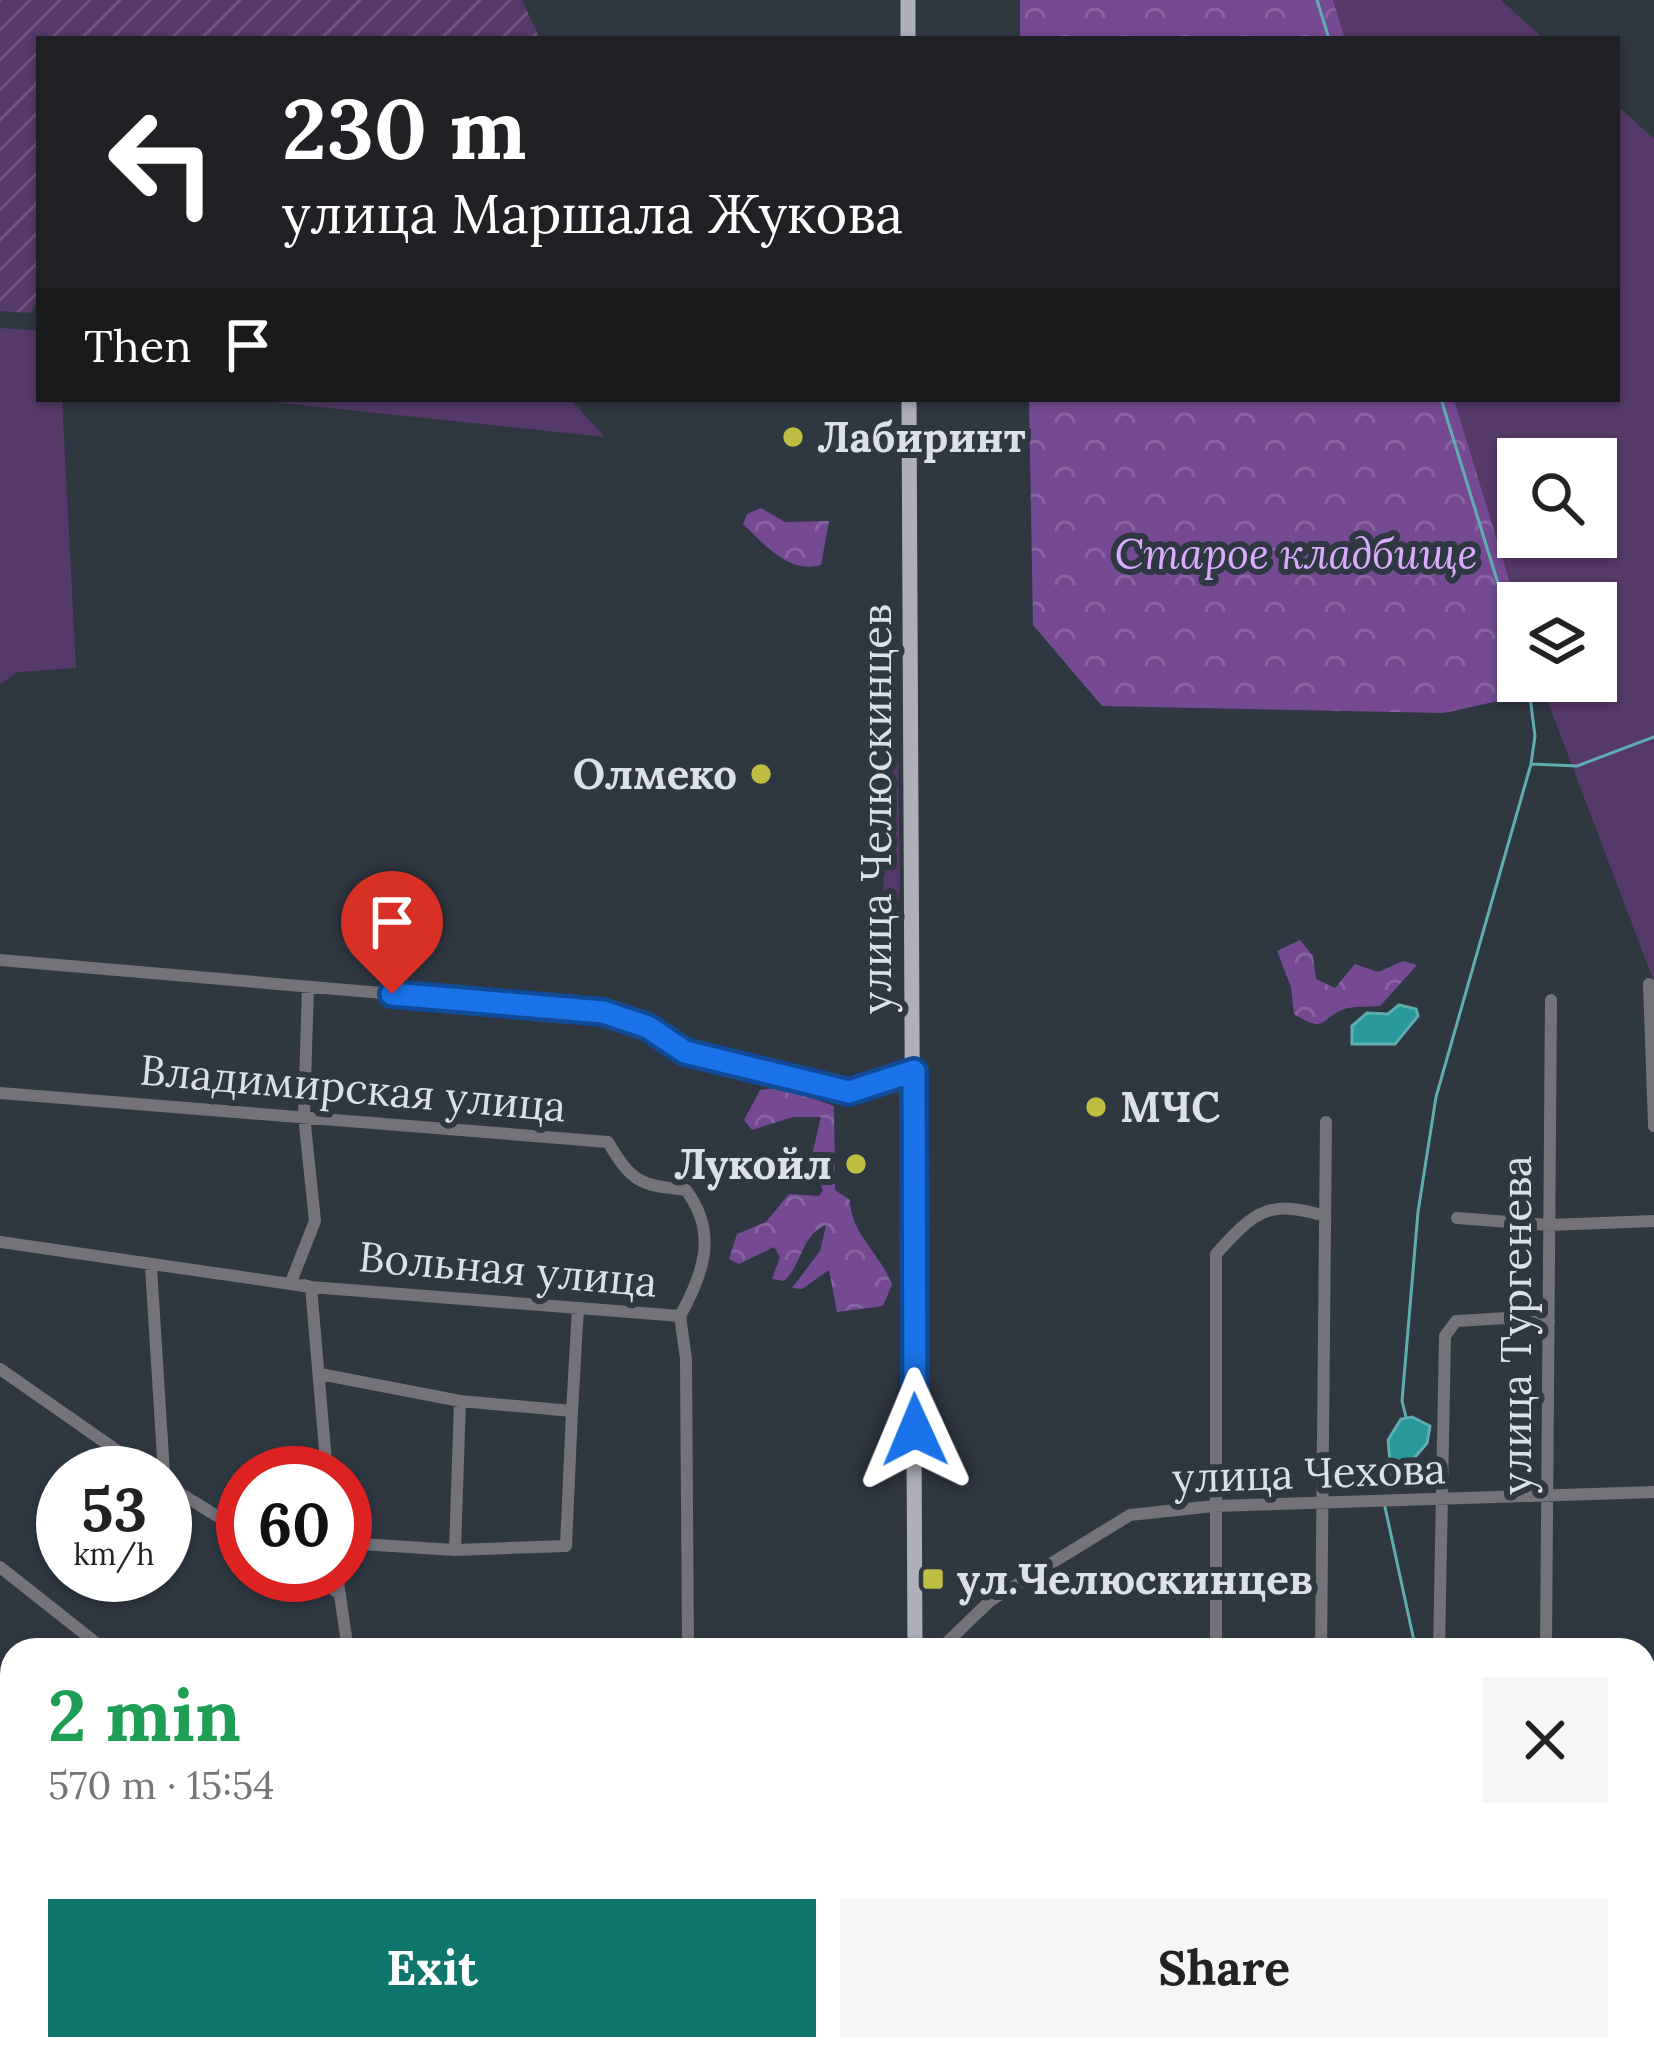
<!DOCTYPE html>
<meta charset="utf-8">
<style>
body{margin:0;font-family:Lora,serif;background:#f6f6f6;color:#222;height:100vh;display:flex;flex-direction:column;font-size:45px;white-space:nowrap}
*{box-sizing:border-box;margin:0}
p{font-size:39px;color:#767676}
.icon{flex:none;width:66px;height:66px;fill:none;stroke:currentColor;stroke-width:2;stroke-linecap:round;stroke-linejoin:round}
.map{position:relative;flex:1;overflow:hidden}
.details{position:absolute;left:0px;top:1638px;width:1656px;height:423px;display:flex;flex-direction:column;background:#fff;border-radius:36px 36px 0 0;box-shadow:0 3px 9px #0004}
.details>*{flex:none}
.guide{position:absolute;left:36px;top:36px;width:1584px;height:366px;border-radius:0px;box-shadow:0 3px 9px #0004;background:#202124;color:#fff;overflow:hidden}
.buttons{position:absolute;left:1497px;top:438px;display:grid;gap:24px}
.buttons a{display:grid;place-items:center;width:120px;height:120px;border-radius:0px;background:#fff;box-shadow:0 3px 9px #0004;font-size:60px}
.speed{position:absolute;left:36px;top:1446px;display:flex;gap:24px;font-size:60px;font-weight:700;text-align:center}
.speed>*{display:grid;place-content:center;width:156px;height:156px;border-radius:50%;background:#fff;box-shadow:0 3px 9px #0004;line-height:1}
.speed small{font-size:30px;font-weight:400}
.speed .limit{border:18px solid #d22;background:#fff;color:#111}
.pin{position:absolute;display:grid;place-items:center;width:102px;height:102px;color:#fff;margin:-123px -51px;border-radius:50% 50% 50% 0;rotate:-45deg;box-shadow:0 0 12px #0007}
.pin .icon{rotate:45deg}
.me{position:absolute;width:132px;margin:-66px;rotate:359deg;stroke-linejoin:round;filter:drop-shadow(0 0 9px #0008)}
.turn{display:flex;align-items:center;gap:42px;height:252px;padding:0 48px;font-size:54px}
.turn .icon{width:156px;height:156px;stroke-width:2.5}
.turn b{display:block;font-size:84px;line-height:102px}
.then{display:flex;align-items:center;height:114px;padding:0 48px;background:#0003;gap:24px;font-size:45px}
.round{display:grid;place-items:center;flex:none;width:126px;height:126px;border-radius:0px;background:#f6f6f6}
.headline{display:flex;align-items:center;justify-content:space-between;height:204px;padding:0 48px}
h1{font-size:72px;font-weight:700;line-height:90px;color:#1e9e55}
.action{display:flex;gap:24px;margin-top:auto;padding:24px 48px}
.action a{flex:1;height:138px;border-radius:0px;background:#0f766e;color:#fff;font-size:48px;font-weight:700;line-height:138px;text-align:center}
.action a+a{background:#f6f6f6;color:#222}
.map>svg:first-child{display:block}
</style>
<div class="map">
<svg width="1654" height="2060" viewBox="0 0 1654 2060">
<defs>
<pattern id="forest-crowns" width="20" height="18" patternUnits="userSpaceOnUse" patternTransform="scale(3)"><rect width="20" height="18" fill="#754a93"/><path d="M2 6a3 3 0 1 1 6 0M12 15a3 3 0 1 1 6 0" fill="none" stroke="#8864a2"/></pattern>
<pattern id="garden-furrows" width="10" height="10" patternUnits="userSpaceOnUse" patternTransform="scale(3)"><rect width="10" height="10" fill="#553968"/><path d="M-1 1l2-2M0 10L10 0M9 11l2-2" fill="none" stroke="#6d557e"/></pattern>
</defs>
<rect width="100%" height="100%" fill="#2f3741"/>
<path fill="#553968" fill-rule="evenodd" d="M 1333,0 L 1501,0 L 1544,39 L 1345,39 Z
M 1617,105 L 1654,139 L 1654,982 L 1540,681 L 1596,681 L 1596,603 L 1518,603 L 1518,609 L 1454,399 L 1617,399 ZM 1518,459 L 1596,459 L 1596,537 L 1518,537 Z
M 0,328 L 39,331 L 39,399 L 62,399 L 76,668 L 18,672 L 0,684 Z
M 244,399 L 570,399 L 605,437 Z
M 892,752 L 898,759 L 900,892 L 898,900 L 884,901 L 880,753 Z"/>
<path fill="url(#forest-crowns)" d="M 1020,0 L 1333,0 L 1345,39 L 1020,39 Z
M 1029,399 L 1454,399 L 1518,609 L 1518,681 L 1540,681 L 1543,691 L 1444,713 L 1102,706 L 1033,625 Z
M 761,508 L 785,522 L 829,521 L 821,565 C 789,574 765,545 743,524 L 747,514 Z
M 1300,940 L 1313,956 L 1316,979 L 1335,988 L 1355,964 L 1378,972 L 1403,961 L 1417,965 L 1380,1006 C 1370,1007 1358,1006 1348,1008 C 1319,1016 1329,1036 1294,1014 L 1291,987 L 1277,951 Z
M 781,1087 L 834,1106 L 835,1190 L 850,1200 C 850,1233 881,1254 892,1285 L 883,1306 L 837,1312 L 829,1270 L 802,1289 L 792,1288 L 820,1251 L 826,1225 C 801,1235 803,1263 784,1281 L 772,1279 L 780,1257 L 774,1247 L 739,1264 L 729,1259 L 737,1234 L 766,1222 L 789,1194 L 819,1196 L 823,1190 L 811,1159 L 821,1117 L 793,1117 L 752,1130 L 744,1120 L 760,1090 Z"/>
<path fill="url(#garden-furrows)" d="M 0,0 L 522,0 L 540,39 L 39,39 L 39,299 L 30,313 L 0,311 Z"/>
<path fill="#289899" stroke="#5eaeb0" stroke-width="3" d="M 1399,1005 L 1416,1009 L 1418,1016 L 1395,1044 L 1352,1044 L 1352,1026 L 1367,1013 L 1388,1014 Z
M 1412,1417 L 1430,1426 L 1427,1443 L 1404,1470 L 1406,1485 L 1398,1487 L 1392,1483 L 1388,1440 L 1401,1419 Z"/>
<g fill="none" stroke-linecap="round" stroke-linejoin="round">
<path stroke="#5eaeb0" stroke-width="3" d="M 1317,0 L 1329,39
M 1441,399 L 1518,648
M 1531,764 L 1577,766 L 1654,737
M 1406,1417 L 1402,1401 L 1418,1212 L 1436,1097 L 1531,764 L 1535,736 L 1528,681
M 1385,1507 L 1416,1650
M 1219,2060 L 1232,2049"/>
<path stroke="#737379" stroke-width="12" d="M 0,960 L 603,1012 L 648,1027 L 685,1051 L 849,1092 L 914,1071
M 1649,984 L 1654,1126
M 0,1093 L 608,1142 C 632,1183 640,1185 686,1190 C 718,1233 704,1273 680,1316
M 1457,1218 L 1549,1225 L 1654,1221
M 0,1242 L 311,1287 L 680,1316 L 686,1359 L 688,1650
M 151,1267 L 164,1473
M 291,1282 L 315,1221 L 304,1116 L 308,987
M 304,1285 L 311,1287 L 327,1473
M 0,1369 L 149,1473
M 320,1374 L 460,1401 L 572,1411 L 566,1546 L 455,1550
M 572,1411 L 578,1308
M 165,1484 L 243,1532
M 345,1543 L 455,1550 L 460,1401
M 0,1567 L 105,1650
M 311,1575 L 340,1594
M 337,1575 L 348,1650
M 939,1650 L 990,1601 L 1130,1515 L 1214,1506 L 1654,1492
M 1216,1650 L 1216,1254 C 1255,1211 1268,1199 1325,1216
M 1321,1650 L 1326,1122
M 1439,1650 L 1445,1336 L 1456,1321 L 1525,1317 L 1549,1321
M 1546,1650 L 1551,1000
M 1644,1760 L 1654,1760
M 0,1788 L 12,1797
M 1644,1899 L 1654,1874
M 0,1976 L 12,1982
M 140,2049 L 162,2060
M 266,2049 L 268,2060
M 410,2049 L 413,2060
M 613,2049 L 614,2060
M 766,2049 L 768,2060
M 1393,2049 L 1396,2060
M 1459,2060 L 1469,2049
M 1588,2060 L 1596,2049
M 1604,2060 L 1607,2049"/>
<path stroke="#aeafba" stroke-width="15" d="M 908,39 L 908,0
M 909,399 L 915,1650
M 916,2049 L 916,2060"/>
</g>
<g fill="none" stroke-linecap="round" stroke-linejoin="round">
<g stroke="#114b97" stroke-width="30">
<path id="route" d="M 392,994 L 603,1012 L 648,1027 L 685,1052 L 849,1092 L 914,1071 L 915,1430"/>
</g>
<use href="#route" stroke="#1a73e8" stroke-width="21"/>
</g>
<g fill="#bebe42" stroke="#2f3741" stroke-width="4.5">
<circle cx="793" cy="437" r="12"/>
<circle cx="761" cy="774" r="12"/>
<circle cx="1096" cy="1107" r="12"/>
<circle cx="856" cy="1164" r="12"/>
<rect x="921" y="1567" width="24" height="24" rx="6"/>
</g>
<g text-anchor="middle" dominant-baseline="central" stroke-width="12" stroke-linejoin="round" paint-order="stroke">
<g font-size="42" font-weight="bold" fill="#dce1e7" stroke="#2f3741" text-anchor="start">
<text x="817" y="437">Лабиринт</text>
<text x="737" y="774" text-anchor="end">Олмеко</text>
<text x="1120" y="1107">МЧС</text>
<text x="832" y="1164" text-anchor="end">Лукойл</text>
<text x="957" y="1579">ул.Челюскинцев</text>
</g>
<g font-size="42" font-style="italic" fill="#daacfd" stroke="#2f3741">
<text x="1296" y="554">Старое кладбище</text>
</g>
<g font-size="42" fill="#dce1e7" stroke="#2f3741">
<text transform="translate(876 809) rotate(-90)">улица Челюскинцев</text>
<text transform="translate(353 1088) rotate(5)">Владимирская улица</text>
<text transform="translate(508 1269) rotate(5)">Вольная улица</text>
<text transform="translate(1516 1325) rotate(-90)">улица Тургенева</text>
<text transform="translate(1309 1473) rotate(-2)">улица Чехова</text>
</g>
</g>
</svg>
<div class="buttons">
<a><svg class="icon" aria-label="search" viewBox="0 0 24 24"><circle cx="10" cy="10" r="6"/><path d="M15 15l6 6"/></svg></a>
<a><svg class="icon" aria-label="layers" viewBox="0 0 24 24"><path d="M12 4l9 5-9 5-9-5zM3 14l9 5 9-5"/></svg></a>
</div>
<div class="speed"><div>53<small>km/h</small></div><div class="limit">60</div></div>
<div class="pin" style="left:392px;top:994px;background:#d93025"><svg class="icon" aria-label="arrive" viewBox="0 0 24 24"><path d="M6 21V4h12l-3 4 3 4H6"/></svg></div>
<svg class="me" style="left:915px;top:1430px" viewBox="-20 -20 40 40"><path d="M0-17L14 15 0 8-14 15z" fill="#1a73e8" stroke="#fff" stroke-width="4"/></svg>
<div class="guide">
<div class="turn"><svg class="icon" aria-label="left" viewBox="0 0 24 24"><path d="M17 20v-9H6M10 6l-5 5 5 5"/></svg><div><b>230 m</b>улица Маршала Жукова</div></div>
<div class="then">Then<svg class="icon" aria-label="arrive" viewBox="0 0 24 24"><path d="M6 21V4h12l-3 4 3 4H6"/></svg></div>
</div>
<section class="details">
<div class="headline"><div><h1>2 min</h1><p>570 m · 15:54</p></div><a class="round"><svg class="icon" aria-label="close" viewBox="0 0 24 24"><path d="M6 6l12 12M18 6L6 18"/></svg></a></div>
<div class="action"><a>Exit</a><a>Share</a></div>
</section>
</div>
